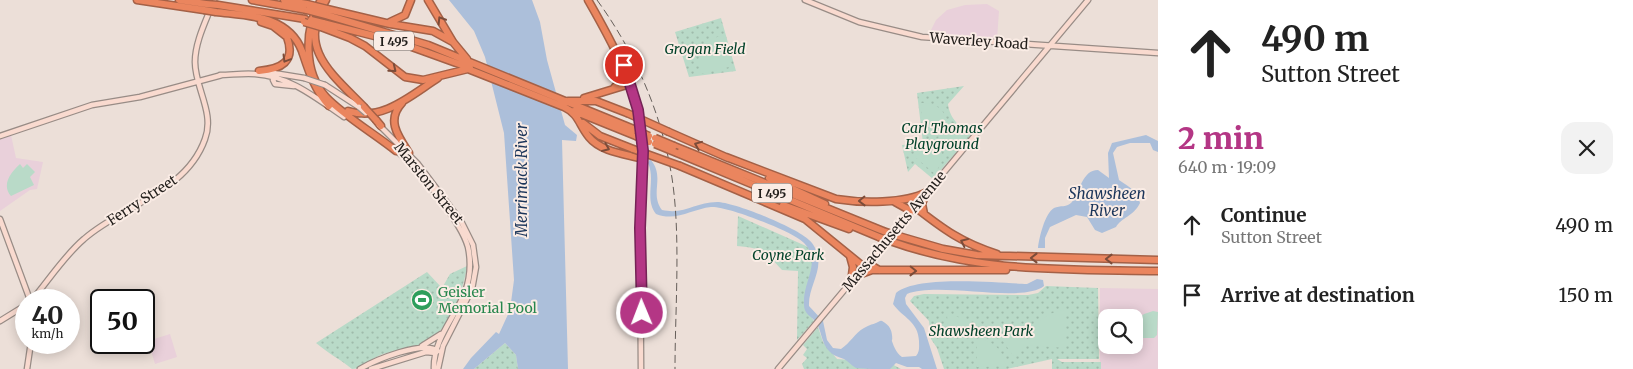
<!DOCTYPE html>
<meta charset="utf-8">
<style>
body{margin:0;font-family:Merriweather,serif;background:#f2f2f2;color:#222;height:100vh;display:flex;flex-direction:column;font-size:19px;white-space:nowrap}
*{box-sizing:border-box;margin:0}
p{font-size:16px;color:#767676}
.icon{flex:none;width:28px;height:28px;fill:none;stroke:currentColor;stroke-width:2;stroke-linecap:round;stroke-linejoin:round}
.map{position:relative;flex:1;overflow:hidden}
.panel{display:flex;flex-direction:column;background:#fff;width:475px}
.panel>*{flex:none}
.guide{background:#fff;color:#222;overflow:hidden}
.controls{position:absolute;left:1098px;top:309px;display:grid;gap:10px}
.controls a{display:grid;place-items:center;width:45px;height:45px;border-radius:10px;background:#fff;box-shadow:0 2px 12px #0003;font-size:25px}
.speed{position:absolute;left:15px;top:289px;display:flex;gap:10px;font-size:25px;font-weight:700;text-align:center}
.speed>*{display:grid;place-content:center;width:65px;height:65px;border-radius:50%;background:#fff;box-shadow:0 2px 12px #0003;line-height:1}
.speed small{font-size:12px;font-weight:400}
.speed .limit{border:2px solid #111;border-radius:8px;background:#fff;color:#111}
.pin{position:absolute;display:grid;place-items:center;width:42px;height:42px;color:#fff;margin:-21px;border:2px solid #fff;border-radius:50%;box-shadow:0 1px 5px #0007}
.me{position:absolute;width:55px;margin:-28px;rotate:359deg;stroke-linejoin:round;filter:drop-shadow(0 0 4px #0008)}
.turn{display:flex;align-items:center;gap:18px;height:105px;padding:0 20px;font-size:22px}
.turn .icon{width:65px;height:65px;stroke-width:2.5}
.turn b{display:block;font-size:35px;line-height:42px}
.round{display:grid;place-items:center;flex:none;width:52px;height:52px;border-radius:15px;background:#f2f2f2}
.head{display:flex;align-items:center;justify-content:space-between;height:85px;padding:0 20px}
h1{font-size:30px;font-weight:800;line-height:38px;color:#b43685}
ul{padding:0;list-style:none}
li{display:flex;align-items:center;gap:15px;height:70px;padding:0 20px}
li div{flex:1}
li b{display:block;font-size:19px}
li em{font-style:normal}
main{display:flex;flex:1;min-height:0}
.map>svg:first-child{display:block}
</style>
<main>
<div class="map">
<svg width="1158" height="369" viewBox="0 0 1158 369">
<defs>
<pattern id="grass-dots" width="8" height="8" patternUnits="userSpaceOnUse" patternTransform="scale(1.25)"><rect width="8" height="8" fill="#b9dac8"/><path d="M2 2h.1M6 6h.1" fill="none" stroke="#9fbbab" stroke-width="1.8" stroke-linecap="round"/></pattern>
</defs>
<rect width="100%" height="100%" fill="#ecdfd8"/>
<path fill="#e9d0da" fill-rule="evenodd" d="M 987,4 L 999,11 L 997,40 L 929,34 L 936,20 L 947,10 L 965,5 Z
M 11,135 L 16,158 L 43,162 L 37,189 L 30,190 L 0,211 L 0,139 Z
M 1100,288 L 1158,289 L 1158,369 L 1100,369 ZM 1106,318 L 1134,318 L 1134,345 L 1106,345 Z
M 170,334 L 177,357 L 155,364 L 148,341 Z"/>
<path fill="url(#grass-dots)" d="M 721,18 L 736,71 L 689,77 L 675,32 Z
M 964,86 L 948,104 C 950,120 960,126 971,135 L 933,179 L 915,164 L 908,172 L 902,145 L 923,143 L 917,93 Z
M 738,216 L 806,246 L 811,250 L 816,260 C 810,280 802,302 814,321 L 797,340 L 798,271 L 782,270 C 765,252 763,248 737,246 Z
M 467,266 C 463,292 450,331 424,343 C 411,349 396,350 383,354 C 373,357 362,369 352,369 C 340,359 329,354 316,343 L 427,272 L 442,288 L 450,274 Z
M 1046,286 L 1098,288 L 1099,359 L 1057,359 L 1062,362 L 1101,362 L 1101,369 L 1052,369 L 1052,359 L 1007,369 L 944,369 L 937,348 L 931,339 L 929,321 L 910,301 L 914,296 L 924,294 L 1028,295 L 1038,293 Z
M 818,327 L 823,342 L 837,359 L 890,363 L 901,369 L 804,369 L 802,364 L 807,358 L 803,355 L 807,349 L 803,345 Z
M 505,343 L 516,355 L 518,369 L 474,369 Z"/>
<path fill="#b9dac8" d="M 723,35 L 731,63 L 729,67 L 701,74 C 695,54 701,41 723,35 Z
M 921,103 C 935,102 945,109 948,124 L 922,128 Z
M 956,123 L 970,134 L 951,158 L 941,147 L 942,161 L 935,174 L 915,157 Z
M 20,164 L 23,168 L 27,164 L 35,172 L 30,177 L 34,185 L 11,196 C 1,185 11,172 20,164 Z
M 1065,310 L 1065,348 L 1029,345 C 1030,325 1046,312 1065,310 Z
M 1153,311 L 1158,312 L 1157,335 L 1154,338 L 1134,338 L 1136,320 L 1144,314 Z
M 947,314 L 965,319 L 971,327 L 971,334 L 948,334 Z
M 1017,326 C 1028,336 1027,349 1014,357 L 1000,337 Z
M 977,339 C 994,340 1003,351 1006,366 L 977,367 Z"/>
<path fill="#acbfda" d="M 449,0 L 532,0 L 540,22 L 547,60 L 565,125 L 577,135 L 576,141 L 562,140 L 568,369 L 518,369 L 516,355 L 505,343 L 474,369 L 463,369 L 471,358 L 496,332 L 499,334 L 510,310 L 514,280 L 504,133 L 485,57 L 474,31 Z
M 1146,135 L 1158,141 L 1158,152 L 1153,150 L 1150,143 L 1130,143 L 1117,147 L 1113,153 L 1119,180 C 1129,187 1137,190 1140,203 C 1133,217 1122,217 1116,227 L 1102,233 L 1095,230 L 1087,217 L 1076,215 L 1050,227 L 1045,238 L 1045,248 L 1038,248 C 1039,238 1045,213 1054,208 C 1060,205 1067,208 1072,202 C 1080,192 1082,170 1098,170 L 1109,178 L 1108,153 L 1112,143 Z
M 650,159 C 666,177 649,193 662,210 C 685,215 695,202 717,202 C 734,202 798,228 809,240 C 814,244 817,251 818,257 C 821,273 808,289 809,306 L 823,321 L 827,340 L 833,348 L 841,349 C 850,343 855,333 864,328 C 894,311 887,348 902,357 L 916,356 C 920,351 919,347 919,341 C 918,321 903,318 893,304 L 896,293 C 917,275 998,283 1027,284 L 1037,279 L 1043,280 L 1044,286 C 1021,304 939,281 907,294 L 905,298 L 906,304 L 924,328 L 937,369 L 922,369 L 919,367 L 907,367 L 896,363 L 890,369 C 881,369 864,369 856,368 C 852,366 848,361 844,359 C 836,356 831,355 826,347 C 821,339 821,330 816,322 C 811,316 804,314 804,305 C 802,280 826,258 799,239 C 785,229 727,206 711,207 C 692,209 676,222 656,214 C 644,199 656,180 648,163 Z"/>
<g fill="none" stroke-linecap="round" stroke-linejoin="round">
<path stroke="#acbfda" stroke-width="4.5" d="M 875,326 L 881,323 C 888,327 890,331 890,339"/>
<g stroke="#988c86" stroke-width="7">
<path id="secondary" d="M 805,0 L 859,22 L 922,37 L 1158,53
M 267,72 L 304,78
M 220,75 C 231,75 243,73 255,74 C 290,76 316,98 344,117
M 277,75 L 273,80 L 275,84 L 294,86
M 325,85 L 359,107
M 379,125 L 418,164 L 461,221 L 473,245 L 476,267 L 472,289 L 443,346 L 438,369
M 0,136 L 92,105 L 140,97 L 222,75
M 395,150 C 416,165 461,222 468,247 C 471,261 470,278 465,292 C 455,318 433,339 434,369
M 0,219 L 30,300
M 858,275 L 1088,0
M 32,300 C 49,280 64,256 84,239 C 122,205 186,193 205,139 C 215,113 195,88 195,62 C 195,41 207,19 214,0
M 0,321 L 26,305
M 422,346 L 441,334
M 27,369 L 31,342
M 360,369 C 375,360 423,340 438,351
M 371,369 L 426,352 L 436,353
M 641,369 L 640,228 L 643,159
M 778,369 L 851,282"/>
</g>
<g stroke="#a46147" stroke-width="9">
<path id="highway" d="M 137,0 L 204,10
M 179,0 L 206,4
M 252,0 L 307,10
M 284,0 L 307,4
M 321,0 C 304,28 303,72 326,97 C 344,116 375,134 396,151
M 326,0 C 296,48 332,74 364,107
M 428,0 L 453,42 L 467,59
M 218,5 L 305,19
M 327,9 L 390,24 L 433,31 L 453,42
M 216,12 C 248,16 288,15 302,51 C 309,72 314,89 329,106
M 326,15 L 428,45 L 636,130
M 390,22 L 405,15 L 411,0
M 323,23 L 398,42 L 470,68
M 321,27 L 350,38 L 365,46 L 405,77 L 423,80 L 468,69 L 564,107 C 579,114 579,125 589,137 C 601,152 626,154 643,159 C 641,94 619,54 588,0
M 259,71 C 281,69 296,62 287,37 L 273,26 L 261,22
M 614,88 L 621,80 L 623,66
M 584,98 L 630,84
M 568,101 L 596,101 L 627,113
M 402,103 C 386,120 398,136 409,153
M 348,111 C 382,122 410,96 438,78
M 574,111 L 636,136
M 376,120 L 381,126
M 583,123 L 600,136 L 633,149
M 669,132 L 728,158
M 674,146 L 883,231
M 677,153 L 879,237
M 726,157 L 836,199 C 861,203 905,204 927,192
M 680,166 L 805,219 L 864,267
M 769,178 L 825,204
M 895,202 L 911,211
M 783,205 L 849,229
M 915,207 C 943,229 962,243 997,254
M 924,214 L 922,204 L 926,193
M 895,235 L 943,249 L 977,255 L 1158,260
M 890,241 C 979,273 1065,269 1158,271
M 850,256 L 853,267 L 851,283
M 869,261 L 872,266 L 879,270
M 851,283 L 861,274 L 872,270 L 1006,270"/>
</g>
<use href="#secondary" stroke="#f9dacf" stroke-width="4.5"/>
<use href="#highway" stroke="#ea855e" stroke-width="6"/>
<path stroke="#655e59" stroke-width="1" stroke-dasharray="8 4" stroke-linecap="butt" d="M 597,0 C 635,52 662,114 672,178 C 681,237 675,309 675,369"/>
<g stroke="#988c86" stroke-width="7" stroke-linecap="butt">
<path id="secondary-bridge" d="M 304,78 L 325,85
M 359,107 L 366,113"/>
</g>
<g stroke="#a46147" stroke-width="9" stroke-linecap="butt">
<path id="highway-bridge" d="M 206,4 L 218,5
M 307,4 L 327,9
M 204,10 L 216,12
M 307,10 L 326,15
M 311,20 L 323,23
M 304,22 L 321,27
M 364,107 L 376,120
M 627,113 L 669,132
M 636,130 L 649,136
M 636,136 L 649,142
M 655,138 L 674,146
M 655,144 L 677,153
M 633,149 L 680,166
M 883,231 L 895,235
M 879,237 L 890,241"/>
</g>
<use href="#secondary-bridge" stroke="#f9dacf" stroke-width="4.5"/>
<use href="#highway-bridge" stroke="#ea855e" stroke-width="6"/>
</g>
<defs><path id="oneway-chevron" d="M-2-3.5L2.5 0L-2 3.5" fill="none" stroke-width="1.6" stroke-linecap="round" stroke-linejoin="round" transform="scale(1.25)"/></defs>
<g stroke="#7c4c39">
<use href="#oneway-chevron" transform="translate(441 20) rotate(-122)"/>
<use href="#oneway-chevron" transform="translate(286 59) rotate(121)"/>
<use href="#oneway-chevron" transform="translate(393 69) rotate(39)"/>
<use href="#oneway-chevron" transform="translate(698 145) rotate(-158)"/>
<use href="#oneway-chevron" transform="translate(606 148) rotate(23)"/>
<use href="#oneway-chevron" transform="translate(862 201) rotate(179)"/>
<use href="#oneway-chevron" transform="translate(964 242) rotate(-155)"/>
<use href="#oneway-chevron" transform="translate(1034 258) rotate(180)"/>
<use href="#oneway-chevron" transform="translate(1109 259) rotate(180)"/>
<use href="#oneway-chevron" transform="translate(913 271) rotate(1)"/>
</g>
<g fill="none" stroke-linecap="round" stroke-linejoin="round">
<g stroke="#752356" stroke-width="12">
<path id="route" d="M 624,65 L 638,110 L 643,151 L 640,228 L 642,313"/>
</g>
<use href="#route" stroke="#b43685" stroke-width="9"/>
</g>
<defs>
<g id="stadium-disc" transform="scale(1.125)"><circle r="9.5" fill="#2e9e5b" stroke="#faece5"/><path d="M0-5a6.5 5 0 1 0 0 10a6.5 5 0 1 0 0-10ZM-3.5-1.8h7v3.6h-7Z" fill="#fff"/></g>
</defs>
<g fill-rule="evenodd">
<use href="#stadium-disc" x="422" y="300"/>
</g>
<g text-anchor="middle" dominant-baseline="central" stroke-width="4" stroke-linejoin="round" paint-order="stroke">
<g fill="#faece5" stroke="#635c58" stroke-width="1">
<rect x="374" y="31.5" width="40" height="19" rx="4"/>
<rect x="752" y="183.5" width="40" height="19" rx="4"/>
</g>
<g font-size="12" font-weight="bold" fill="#221e1b">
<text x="394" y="41">I 495</text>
<text x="772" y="193">I 495</text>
</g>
<g font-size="14" fill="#221e1b" stroke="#faece5">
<text transform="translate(979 41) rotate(4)">Waverley Road</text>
<text transform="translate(429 183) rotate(51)">Marston Street</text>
<text transform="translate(142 200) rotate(-33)">Ferry Street</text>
<text transform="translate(894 231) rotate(-50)">Massachusetts Avenue</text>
</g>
<g font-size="14" font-style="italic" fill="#004129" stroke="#faece5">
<text x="705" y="49">Grogan Field</text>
<text x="942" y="128">Carl Thomas<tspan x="942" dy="16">Playground</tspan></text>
<text x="788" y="255">Coyne Park</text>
<text x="981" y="331">Shawsheen Park</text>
</g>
<g font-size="14" fill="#27864d" stroke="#faece5" text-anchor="start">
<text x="438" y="292">Geisler<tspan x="438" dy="16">Memorial Pool</tspan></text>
</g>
<g font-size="15" font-style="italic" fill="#1b355a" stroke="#faece5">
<text transform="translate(521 180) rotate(-90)">Merrimack River</text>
<text x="1107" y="193">Shawsheen<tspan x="1107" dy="17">River</tspan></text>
</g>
</g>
</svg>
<div class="controls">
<a><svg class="icon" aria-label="search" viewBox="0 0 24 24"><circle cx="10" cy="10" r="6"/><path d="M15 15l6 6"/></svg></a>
</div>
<div class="speed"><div>40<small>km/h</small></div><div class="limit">50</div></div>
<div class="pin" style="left:624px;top:65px;background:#d93025"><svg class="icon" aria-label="arrive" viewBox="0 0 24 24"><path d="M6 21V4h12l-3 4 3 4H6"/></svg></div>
<svg class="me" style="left:642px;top:313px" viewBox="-20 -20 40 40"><circle r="17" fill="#b43685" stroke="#fff" stroke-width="3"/><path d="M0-11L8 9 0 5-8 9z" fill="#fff"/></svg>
</div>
<section class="panel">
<div class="guide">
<div class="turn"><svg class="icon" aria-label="ahead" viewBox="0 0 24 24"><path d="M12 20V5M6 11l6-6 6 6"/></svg><div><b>490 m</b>Sutton Street</div></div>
</div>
<div class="head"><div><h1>2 min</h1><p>640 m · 19:09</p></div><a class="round"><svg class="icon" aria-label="close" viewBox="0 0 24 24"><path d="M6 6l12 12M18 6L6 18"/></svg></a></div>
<ul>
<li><svg class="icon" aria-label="ahead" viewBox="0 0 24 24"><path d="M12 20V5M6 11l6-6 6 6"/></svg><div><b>Continue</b><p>Sutton Street</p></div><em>490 m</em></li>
<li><svg class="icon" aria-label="arrive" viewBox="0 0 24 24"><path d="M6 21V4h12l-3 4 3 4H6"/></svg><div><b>Arrive at destination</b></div><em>150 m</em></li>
</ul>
</section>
</main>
